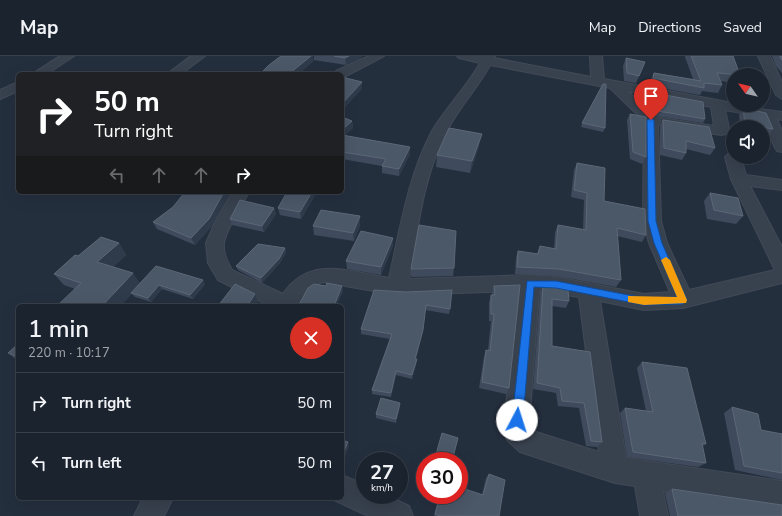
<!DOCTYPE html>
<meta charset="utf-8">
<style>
body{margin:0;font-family:"Nunito Sans",sans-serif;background:#282f3a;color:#f1f3f6;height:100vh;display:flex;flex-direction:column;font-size:15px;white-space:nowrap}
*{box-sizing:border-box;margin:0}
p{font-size:13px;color:#a0a4aa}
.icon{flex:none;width:22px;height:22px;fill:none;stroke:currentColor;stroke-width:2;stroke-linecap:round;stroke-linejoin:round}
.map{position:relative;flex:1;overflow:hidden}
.side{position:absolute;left:16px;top:248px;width:328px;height:196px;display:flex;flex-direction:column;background:#1b232e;border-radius:6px;box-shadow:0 4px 16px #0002,0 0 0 1px #39404a}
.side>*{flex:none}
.hud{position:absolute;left:16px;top:16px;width:328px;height:122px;border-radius:6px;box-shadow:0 4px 16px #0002,0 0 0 1px #39404a;background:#202124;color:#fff;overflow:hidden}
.needle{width:26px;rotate:304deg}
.fabs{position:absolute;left:726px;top:12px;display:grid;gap:8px}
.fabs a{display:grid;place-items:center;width:44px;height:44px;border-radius:50%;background:#1b232e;box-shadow:0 4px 16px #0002,0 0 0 1px #39404a;font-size:20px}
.speed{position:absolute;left:356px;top:396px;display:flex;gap:8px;font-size:20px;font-weight:700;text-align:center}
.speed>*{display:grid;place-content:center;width:52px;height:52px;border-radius:50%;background:#1b232e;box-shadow:0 4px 16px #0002,0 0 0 1px #39404a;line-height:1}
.speed small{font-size:10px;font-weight:400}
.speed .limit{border:6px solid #d22;background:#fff;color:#111}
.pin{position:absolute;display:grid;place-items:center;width:34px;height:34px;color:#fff;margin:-41px -17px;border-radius:50% 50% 50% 0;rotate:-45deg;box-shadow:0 0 4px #0007}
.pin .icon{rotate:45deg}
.me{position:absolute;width:44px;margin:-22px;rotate:5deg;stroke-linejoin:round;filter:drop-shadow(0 0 3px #0008)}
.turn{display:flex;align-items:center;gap:14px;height:84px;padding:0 12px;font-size:18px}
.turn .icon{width:52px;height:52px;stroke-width:2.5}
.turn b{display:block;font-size:28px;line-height:34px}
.lanes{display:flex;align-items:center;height:38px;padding:0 12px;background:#0003;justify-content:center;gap:20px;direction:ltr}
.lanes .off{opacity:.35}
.round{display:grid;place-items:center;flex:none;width:42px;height:42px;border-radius:21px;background:#282f3a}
.head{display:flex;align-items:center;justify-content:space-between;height:68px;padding:0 12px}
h1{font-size:24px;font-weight:600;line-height:30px}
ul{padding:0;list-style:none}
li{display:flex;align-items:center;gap:12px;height:60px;padding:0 12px;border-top:1px solid #39404a}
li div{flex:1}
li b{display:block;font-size:15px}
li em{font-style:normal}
header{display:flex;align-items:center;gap:24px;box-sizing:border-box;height:56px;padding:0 20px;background:#1b232e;border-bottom:1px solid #39404a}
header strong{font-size:19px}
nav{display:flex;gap:22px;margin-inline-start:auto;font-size:14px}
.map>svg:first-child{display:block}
</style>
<header>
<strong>Map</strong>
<nav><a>Map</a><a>Directions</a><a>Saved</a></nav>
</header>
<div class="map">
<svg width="782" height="460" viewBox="0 0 782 460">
<rect width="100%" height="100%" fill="#242f3e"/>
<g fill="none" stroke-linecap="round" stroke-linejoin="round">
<g stroke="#414a57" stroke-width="2">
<path id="minor" d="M 60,0 L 74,0 L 47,18 L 32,18 Z
M 191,0 L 205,0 L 181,18 L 167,18 Z
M 369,0 L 384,0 L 344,21 L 342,21 L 342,18 L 334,18 L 336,15 Z
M 457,0 L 495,0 L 494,2 L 591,21 L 590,0 L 602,0 L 604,23 L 733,47 L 733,49 L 782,56 L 782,64 L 777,63 L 782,75 L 782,96 L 777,95 L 775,92 L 762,61 L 725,54 L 729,72 L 726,78 L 721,79 L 658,69 L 661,165 L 667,187 L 689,234 L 775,214 L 731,123 L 725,101 L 728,98 L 733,96 L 733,101 L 741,101 L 746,119 L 782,124 L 782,134 L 750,130 L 782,191 L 782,227 L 683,252 L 644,254 L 600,245 L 626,402 L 782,425 L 782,453 L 663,435 L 668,460 L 640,460 L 635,430 L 615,427 L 520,396 L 507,384 L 503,375 L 519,235 L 397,239 L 322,226 L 307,235 L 297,250 L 270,250 L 218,224 L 208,207 L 206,187 L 217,162 L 233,136 L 249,136 C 242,148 226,174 224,187 C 223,195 228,207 232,214 L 283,238 C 310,198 349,216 389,222 C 400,173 408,120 432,75 C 446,51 467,31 480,7 L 459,2 ZM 490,9 L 610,32 L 644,65 L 643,165 L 649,187 L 670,236 L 644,238 L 556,221 L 530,219 L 409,223 C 418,173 423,120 447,75 C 459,51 478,32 490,9 ZM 628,35 L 711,51 L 714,70 L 655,61 ZM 539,235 L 579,241 L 599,396 L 536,376 L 529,370 Z
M 758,0 L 770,0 L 782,26 L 782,43 L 776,39 Z
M 18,26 L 18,35 L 0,43 L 0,34 Z
M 342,419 L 365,429 L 365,439 L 386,439 L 409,450 L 413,460 L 368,460 L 332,443 L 342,442 Z
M 143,442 L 173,442 L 164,460 L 134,460 Z"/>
</g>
<use href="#minor" fill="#38414e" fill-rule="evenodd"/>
</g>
<path fill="#3f4b5c" d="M 314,0 L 362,0 L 360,3 L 346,9 L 314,4 Z
M 685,0 L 733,0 L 740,19 L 733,19 L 733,27 L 721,25 L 722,29 L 718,37 L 702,35 L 700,39 L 649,30 L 650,25 L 654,17 L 693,23 L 685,1 Z
M 772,0 L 782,0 L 782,17 L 776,10 Z
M 626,2 L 645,6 L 636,27 L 624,25 L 623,10 Z
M 649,36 L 705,63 L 703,67 L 656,60 L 646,50 L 647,40 Z
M 743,52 L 773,73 L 768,80 L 763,79 L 763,71 L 740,71 L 739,59 Z
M 630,58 L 646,101 L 642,108 L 630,103 L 627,64 Z
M 342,61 L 352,65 L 353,72 L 344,80 L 410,98 L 399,120 L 382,117 L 382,110 L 342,103 Z
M 663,64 L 715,92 L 710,99 L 686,93 L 686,97 L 682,104 L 660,99 L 660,71 Z
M 582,67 L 605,72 L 603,76 L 581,71 Z
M 479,90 L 470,117 L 436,111 L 437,99 Z
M 577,107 L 604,145 L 646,179 L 642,186 L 617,180 L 621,224 L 616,231 L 556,220 L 515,218 L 516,202 L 518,195 L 537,198 L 540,190 L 554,193 L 555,176 L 558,169 L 583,173 L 584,144 L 571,141 L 574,114 Z
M 185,136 L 231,136 L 212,170 L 195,189 L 157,173 L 153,166 L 173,151 Z
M 317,136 L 301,163 L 280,159 L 278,152 Z
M 710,137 L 743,160 L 736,168 L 707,163 L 704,145 Z
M 274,152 L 276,158 L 264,176 L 232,169 L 230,163 Z
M 360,169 L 354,185 L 314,179 L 313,170 Z
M 119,187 L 126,199 L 113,211 L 140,227 L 205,228 L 193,243 L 162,233 L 151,246 L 135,241 L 132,238 L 75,233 L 64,229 L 54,218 L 78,200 Z
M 393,190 L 381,219 L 347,213 L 346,205 Z
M 285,192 L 286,196 L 280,207 L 262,227 L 238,214 L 236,210 Z
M 454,212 L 453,220 L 411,221 L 411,213 Z
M 326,230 L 343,235 L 336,250 L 301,250 L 300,247 Z
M 494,230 L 509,332 L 506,338 L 479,332 L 484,301 L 486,294 L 488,294 L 491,265 L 489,265 L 489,247 L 491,239 L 492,239 L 492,237 Z
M 543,230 L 569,245 L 566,252 L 552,250 L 552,290 L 590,296 L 602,386 L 597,391 L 586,390 L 579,352 L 558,350 L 556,337 L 533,333 L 540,237 Z
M 374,234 L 450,253 L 449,258 L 425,254 L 422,279 L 416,303 L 416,308 L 412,323 L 396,319 L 391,341 L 372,338 L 372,334 L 390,283 L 361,278 L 361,273 Z
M 18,288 L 18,305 L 8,297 Z
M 642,306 L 706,388 L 702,391 L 706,407 L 698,411 L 627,401 L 620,357 L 625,352 L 646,355 L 637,312 Z
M 400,350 L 396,367 L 376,362 L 376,358 Z
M 732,351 L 761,374 L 782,378 L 782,424 L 735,414 L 724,357 Z
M 489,418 L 499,460 L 434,460 L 439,442 L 430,439 L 482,439 L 486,422 Z
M 672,433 L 782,460 L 670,460 L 665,437 Z"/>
<path fill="#2f3b4b" d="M 311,0 L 313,0 L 314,5 L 299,18 L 289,18 Z
M 349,0 L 362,0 L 360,3 L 346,9 L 345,2 Z
M 362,26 L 362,33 L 342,55 L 342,48 Z
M 352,65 L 353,72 L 342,82 L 342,74 Z
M 482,78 L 479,90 L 470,117 L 472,105 Z
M 410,91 L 410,98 L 399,120 L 399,113 Z
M 224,136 L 231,136 L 212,170 L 195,189 L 191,182 Z
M 312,136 L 317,136 L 301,163 L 300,156 Z
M 274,152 L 276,158 L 264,176 L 262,170 Z
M 360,160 L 360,169 L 354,185 L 353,177 Z
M 393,182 L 393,190 L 381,219 L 381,211 Z
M 119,187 L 126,199 L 106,218 L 97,206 Z
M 285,192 L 286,196 L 280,207 L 262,227 L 261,222 Z
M 133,217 L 141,229 L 131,237 L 132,238 L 121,250 L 102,250 Z
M 203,224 L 205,228 L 193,243 L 190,239 Z
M 159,229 L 162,233 L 151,246 L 148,242 Z
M 342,230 L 343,235 L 336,250 L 334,250 Z
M 255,238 L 258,246 L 255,250 L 247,250 Z
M 426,249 L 422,279 L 415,308 L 415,303 Z
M 417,303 L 416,308 L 412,323 L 412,319 Z
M 396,315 L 396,319 L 391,341 L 391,337 Z
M 400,347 L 400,350 L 396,367 L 396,363 Z
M 348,386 L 349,391 L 342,408 L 342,400 Z"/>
<path fill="#4b5868" stroke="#5c6777" d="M 281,0 L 311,0 L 289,18 L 260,18 L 269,9 Z
M 334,0 L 349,0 L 345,2 Z
M 691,0 L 733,0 L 740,19 L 717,17 L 722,29 L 704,27 L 704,32 L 653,22 L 654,17 L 701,25 Z
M 780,0 L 782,0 L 782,4 L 781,3 Z
M 626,2 L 645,6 L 639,20 L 627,17 Z
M 342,21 L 362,26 L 342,48 Z
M 603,28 L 606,28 L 605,72 L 582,67 Z
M 649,36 L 703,46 L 705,63 L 658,55 L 648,46 Z
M 743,52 L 766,57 L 773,73 L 745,68 Z
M 630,58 L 646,61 L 646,101 L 633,96 Z
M 342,61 L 352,65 L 342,74 Z
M 663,64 L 709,71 L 715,92 L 686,85 L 686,97 L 664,92 Z
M 449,72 L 482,78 L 472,105 L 437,99 Z
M 342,79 L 410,91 L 399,113 L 382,110 L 386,103 L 342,96 Z
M 577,107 L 605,112 L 604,145 L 645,153 L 646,179 L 617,172 L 621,224 L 559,213 L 517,211 L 518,195 L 538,198 L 540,190 L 556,193 L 558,169 L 586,174 L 587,137 L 574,134 Z
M 185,136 L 224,136 L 209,163 L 191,182 L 153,166 L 173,151 Z
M 287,136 L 312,136 L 300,156 L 278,152 Z
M 710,137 L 738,142 L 743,160 L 714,154 Z
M 240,144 L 274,152 L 262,170 L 230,163 Z
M 321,154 L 360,160 L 353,177 L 313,170 Z
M 419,169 L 456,175 L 454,212 L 411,213 Z
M 361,175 L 393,182 L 381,211 L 346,205 Z
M 101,181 L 119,187 L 97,206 L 133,217 L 102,250 L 57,250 L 81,227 L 54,218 L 75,199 L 78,200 Z
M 258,188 L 285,192 L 279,203 L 261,222 L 236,210 Z
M 156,210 L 203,224 L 190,239 L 159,229 L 148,242 L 131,237 Z
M 327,227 L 342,230 L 334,250 L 317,250 L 300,247 L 308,232 L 314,228 L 326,230 Z
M 235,228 L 255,238 L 247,250 L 218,250 Z
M 520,229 L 509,332 L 482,326 L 486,294 L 490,295 L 494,258 L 491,258 L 491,239 L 495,239 L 494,230 Z
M 543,230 L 568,234 L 569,245 L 552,243 L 552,290 L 590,296 L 602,386 L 591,385 L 584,347 L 562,345 L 560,332 L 537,327 Z
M 374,234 L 406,236 L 452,234 L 450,253 L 426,249 L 423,274 L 415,303 L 417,303 L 412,319 L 396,315 L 391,337 L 372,334 L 392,278 L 361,273 Z
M 18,288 L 18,301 L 8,297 Z
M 642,306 L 687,312 L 706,388 L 702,387 L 706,407 L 633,396 L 625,352 L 653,356 Z
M 381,342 L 400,347 L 396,363 L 376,358 Z
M 732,351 L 758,358 L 761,374 L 782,378 L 782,417 L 744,410 Z
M 442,377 L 458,382 L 452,405 L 432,405 L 433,401 L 435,402 Z
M 342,384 L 348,386 L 342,400 Z
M 489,418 L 505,424 L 499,460 L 440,460 L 435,458 L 440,439 L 459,439 L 459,431 L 483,439 Z
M 672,433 L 782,449 L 782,460 L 678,460 Z"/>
<path fill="#1a73e8" stroke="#114b97" d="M 651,62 L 654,64 L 656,165 L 662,187 L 687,244 L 683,248 L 644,249 L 556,232 L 534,231 L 523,364 L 521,368 L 517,370 L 513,368 L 512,364 L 527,225 L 556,225 L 644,242 L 677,241 L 654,187 L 648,165 L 647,64 Z"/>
<path fill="#f59e0b" d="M 666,201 L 670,204 L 687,244 L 686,247 L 644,249 L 628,246 L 628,240 L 677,241 L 661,204 Z"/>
</svg>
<div class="fabs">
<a><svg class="needle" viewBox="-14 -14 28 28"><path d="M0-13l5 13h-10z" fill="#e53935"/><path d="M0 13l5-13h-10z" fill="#a0a4aa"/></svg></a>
<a><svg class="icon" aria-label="sound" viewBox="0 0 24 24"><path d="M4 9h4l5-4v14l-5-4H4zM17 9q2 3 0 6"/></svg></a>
</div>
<div class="speed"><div>27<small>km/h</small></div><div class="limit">30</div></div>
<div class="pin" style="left:651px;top:64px;background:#d93025"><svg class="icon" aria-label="arrive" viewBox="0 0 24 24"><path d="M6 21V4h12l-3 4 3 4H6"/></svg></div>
<svg class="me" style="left:517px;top:364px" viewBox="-20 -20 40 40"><circle r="19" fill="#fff"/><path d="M0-13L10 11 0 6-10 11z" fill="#1a73e8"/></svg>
<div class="hud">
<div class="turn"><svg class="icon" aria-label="right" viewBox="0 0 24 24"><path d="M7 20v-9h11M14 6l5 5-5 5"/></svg><div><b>50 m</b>Turn right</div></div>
<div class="lanes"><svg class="icon off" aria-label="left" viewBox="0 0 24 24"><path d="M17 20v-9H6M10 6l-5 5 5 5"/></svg><svg class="icon off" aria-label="ahead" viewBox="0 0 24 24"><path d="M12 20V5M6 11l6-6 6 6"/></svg><svg class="icon off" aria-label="ahead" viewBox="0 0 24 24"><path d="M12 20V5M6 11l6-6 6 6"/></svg><svg class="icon" aria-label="right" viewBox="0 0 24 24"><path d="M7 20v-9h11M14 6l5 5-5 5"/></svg></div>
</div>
<section class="side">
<div class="head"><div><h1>1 min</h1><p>220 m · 10:17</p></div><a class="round" style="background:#d93025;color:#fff"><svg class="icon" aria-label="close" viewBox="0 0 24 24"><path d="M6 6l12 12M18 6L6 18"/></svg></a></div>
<ul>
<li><svg class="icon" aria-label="right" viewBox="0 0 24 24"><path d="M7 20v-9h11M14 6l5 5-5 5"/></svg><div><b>Turn right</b></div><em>50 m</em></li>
<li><svg class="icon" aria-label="left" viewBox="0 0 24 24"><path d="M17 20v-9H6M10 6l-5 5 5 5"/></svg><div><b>Turn left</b></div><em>50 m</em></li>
</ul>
</section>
</div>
